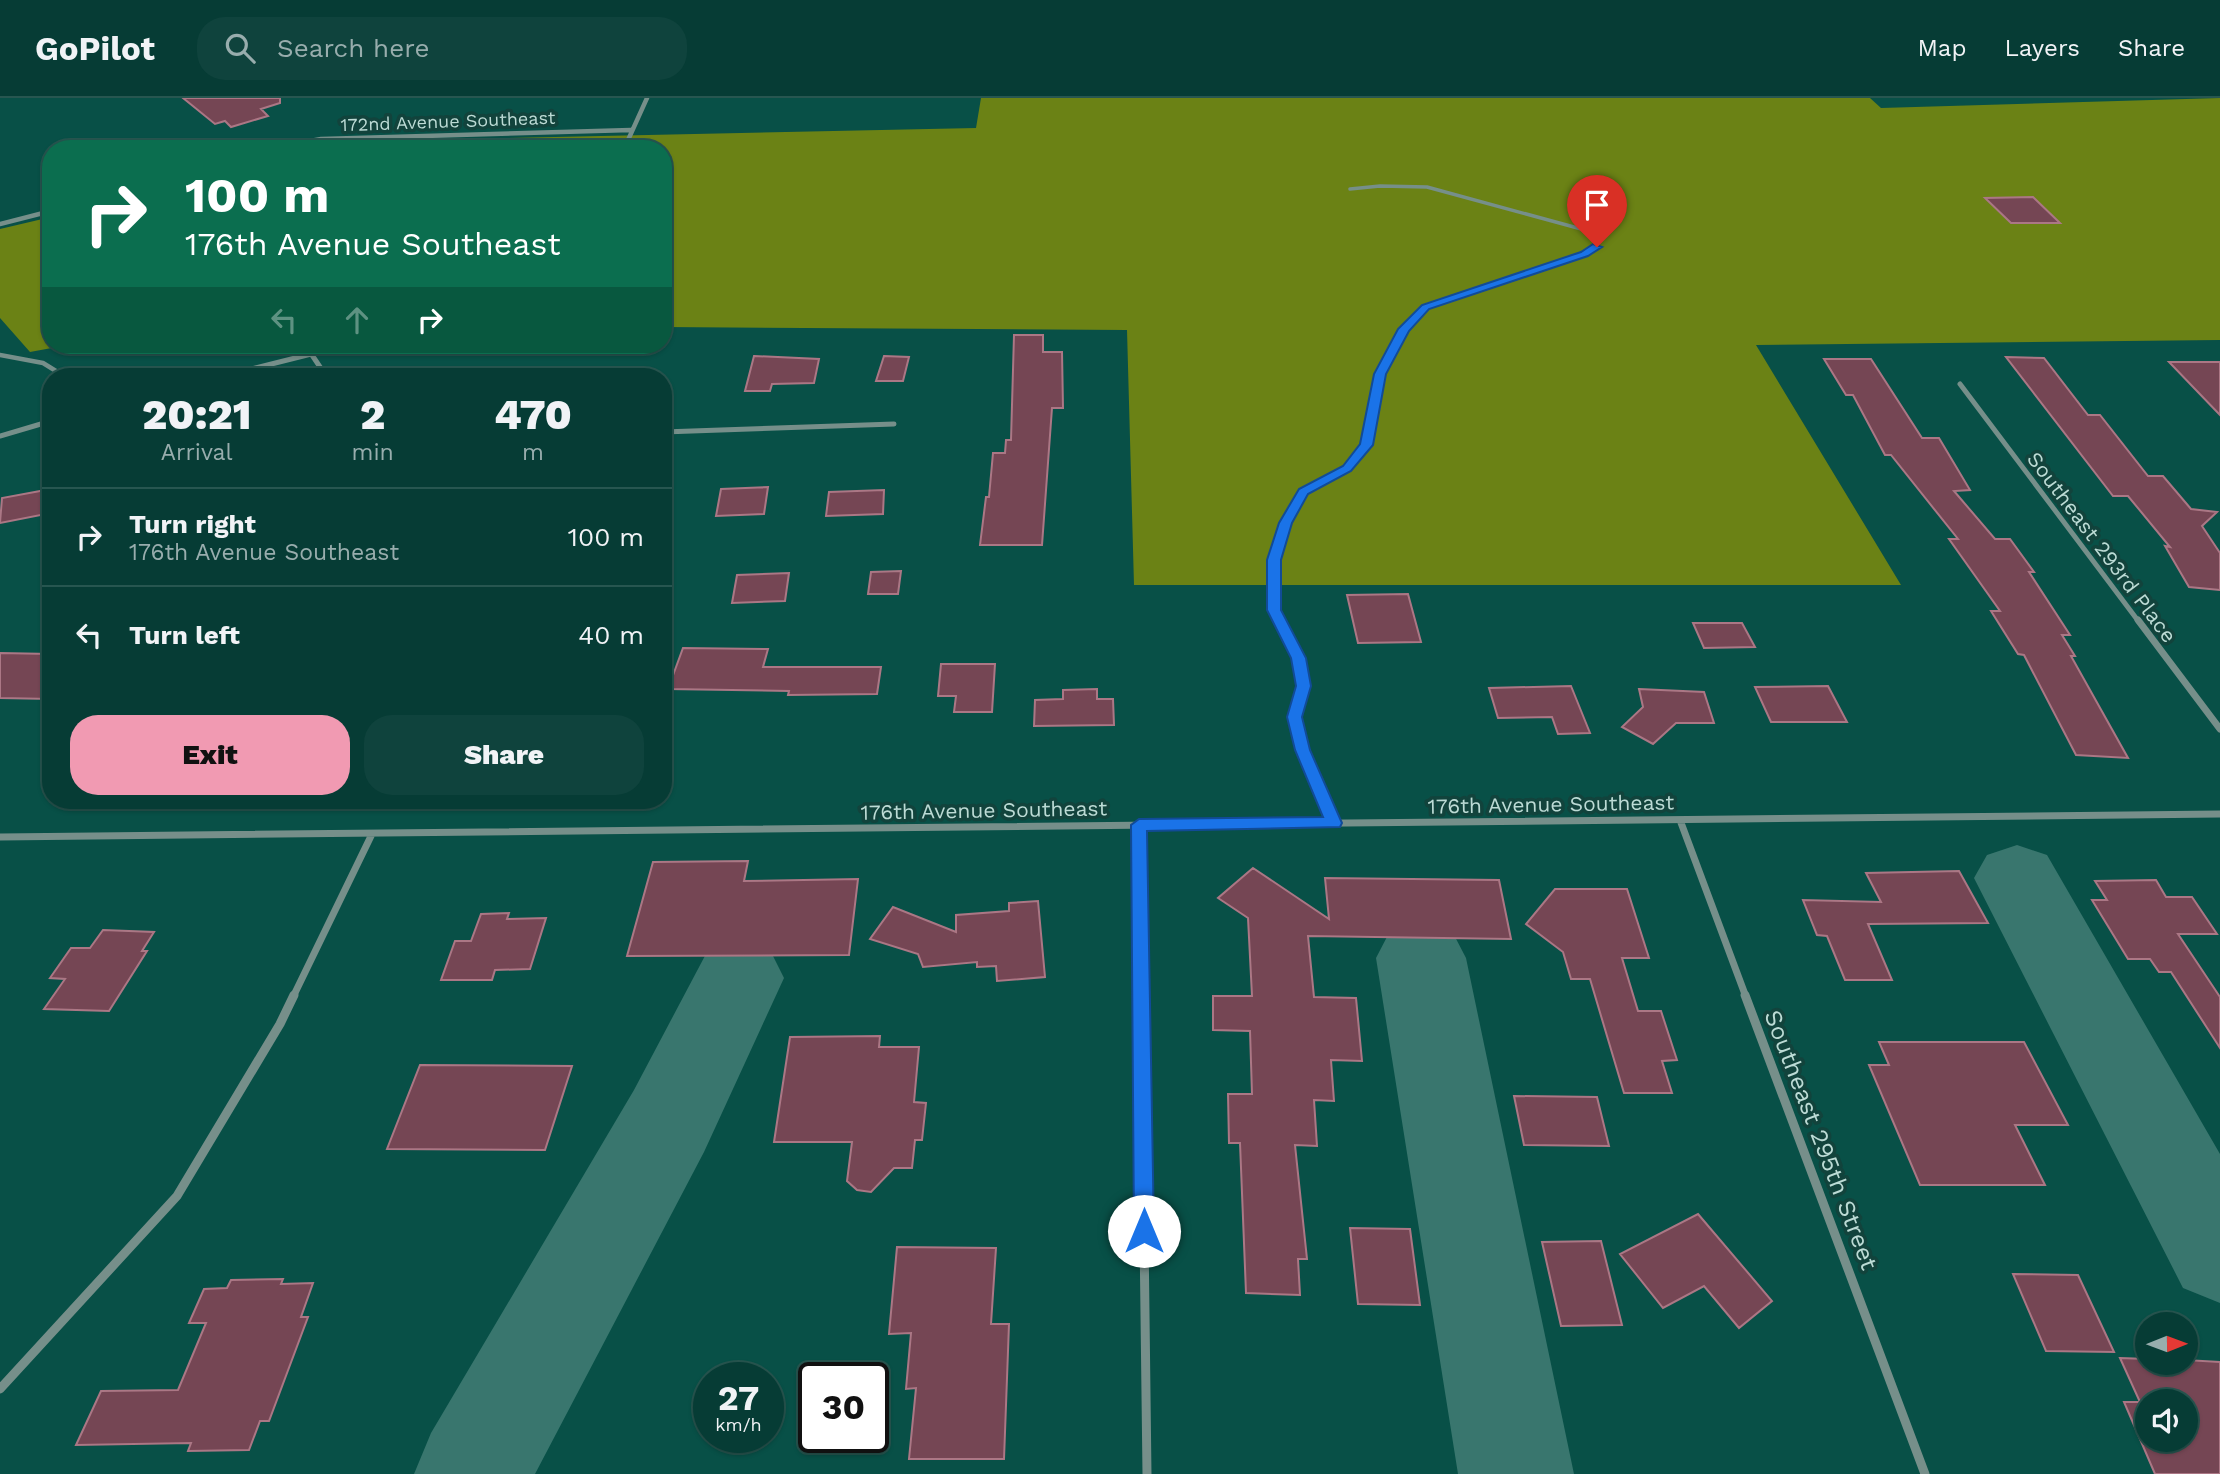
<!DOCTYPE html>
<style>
body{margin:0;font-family:"Work Sans",sans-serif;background:#0f433d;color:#f1f3f6;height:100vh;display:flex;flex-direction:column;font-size:26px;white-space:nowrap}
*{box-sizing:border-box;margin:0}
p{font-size:23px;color:#98adad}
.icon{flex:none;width:38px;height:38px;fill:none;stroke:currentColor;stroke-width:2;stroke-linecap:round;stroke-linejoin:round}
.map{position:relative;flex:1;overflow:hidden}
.sheet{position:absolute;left:42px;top:270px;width:630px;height:441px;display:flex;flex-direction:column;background:#063c35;border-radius:28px;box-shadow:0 2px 5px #0004,0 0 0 2px #275650}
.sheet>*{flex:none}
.banner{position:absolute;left:42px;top:42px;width:630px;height:214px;border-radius:28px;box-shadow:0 2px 5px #0004,0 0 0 2px #275650;background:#0b6e4f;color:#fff;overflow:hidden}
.needle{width:46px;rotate:89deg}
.buttons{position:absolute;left:2135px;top:1214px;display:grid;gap:14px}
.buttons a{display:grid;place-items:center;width:63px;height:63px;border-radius:50%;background:#063c35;box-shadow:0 2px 5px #0004,0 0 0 2px #275650;font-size:35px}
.speed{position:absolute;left:693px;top:1264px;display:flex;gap:14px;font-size:35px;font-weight:700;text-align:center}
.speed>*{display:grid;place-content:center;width:91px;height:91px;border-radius:50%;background:#063c35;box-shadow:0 2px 5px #0004,0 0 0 2px #275650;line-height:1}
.speed small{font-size:18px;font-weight:400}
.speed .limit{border:4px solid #111;border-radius:10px;background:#fff;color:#111}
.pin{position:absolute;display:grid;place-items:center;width:60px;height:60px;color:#fff;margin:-72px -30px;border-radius:50% 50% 50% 0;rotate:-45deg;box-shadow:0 0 7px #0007}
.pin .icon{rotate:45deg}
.me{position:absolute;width:77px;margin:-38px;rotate:0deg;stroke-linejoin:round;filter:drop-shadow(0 0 5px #0008)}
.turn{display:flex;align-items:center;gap:24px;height:147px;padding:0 28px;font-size:32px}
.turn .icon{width:91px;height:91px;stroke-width:2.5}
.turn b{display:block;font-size:49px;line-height:60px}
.lanes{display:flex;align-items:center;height:66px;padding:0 28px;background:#0003;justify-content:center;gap:35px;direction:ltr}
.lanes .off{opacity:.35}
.eta{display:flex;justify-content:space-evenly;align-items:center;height:119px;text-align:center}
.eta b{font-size:42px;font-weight:800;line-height:49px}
.action{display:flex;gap:14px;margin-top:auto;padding:14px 28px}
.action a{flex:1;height:80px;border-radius:28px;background:#f19ab2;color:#111;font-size:28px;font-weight:800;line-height:80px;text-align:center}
.action a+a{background:#0f433d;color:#f1f3f6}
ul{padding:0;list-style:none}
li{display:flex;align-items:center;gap:21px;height:98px;padding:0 28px;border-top:2px solid #275650}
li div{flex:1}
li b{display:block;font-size:26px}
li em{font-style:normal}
header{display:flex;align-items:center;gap:42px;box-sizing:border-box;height:98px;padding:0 35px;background:#063c35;border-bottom:2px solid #275650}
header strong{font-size:33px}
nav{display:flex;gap:38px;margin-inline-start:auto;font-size:24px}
.search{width:490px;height:63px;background:#0f433d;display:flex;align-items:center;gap:18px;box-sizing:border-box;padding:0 24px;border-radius:28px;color:#98adad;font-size:26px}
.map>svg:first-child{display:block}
</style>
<header>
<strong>GoPilot</strong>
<div class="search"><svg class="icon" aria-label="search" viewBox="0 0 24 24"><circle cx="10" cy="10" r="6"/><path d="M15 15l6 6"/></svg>Search here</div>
<nav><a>Map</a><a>Layers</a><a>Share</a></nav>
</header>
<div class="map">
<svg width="2220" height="1376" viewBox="0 0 2220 1376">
<rect width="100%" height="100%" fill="#085047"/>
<path fill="#6b8215" d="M 981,0 L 1870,0 L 1881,10 L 2220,0 L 2220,242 L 1756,247 L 1901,487 L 1134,487 L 1127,232 L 663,229 L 663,51 L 285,51 L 324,44 L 976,30 Z
M 51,119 L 51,247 L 68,247 L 30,254 L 0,220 L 0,131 Z"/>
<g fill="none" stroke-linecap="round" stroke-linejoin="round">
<path fill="#39766e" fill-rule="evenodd" d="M 2017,747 L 2047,757 L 2220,1056 L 2220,1205 L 2183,1190 L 1974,780 L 1987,757 Z
M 1421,824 L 1453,835 L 1466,860 L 1574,1376 L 1458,1376 L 1376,860 L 1389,835 Z
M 739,843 L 771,854 L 784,880 L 704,1054 L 535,1376 L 414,1376 L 431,1335 L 634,992 L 707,854 Z"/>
</g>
<path fill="#754654" stroke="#ab7785" stroke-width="2" fill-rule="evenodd" d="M 183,0 L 280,0 L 280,5 L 261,11 L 268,18 L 231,29 L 225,23 L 215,26 Z
M 2033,99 L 2060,125 L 2011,125 L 1985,100 Z
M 1014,237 L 1043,237 L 1043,254 L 1062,254 L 1063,310 L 1052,310 L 1042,447 L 980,447 L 986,399 L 989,399 L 993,355 L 1005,355 L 1006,342 L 1011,342 Z
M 754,258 L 819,261 L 814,285 L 772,286 L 770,293 L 745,293 Z
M 884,258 L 909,259 L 903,283 L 876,283 Z
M 2006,259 L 2044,260 L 2088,317 L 2100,317 L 2148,378 L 2163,378 L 2191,411 L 2217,414 L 2202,428 L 2220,455 L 2220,492 L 2189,489 L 2165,448 L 2170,449 L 2128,398 L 2113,398 Z
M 1824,261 L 1871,261 L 1922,340 L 1939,340 L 1970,392 L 1954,393 L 1995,441 L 2010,441 L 2034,474 L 2029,474 L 2070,537 L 2062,537 L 2075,558 L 2071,558 L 2128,660 L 2076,657 L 2024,557 L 2018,556 L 1991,513 L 2000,513 L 1949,441 L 1958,441 L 1891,357 L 1885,357 L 1853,297 L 1846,297 Z
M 2169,264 L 2220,264 L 2220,317 Z
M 768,389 L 764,416 L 716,418 L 721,391 Z
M 51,391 L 51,415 L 0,425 L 2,400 Z
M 884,392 L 883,416 L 826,418 L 829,394 Z
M 901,473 L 898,496 L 868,496 L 871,474 Z
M 789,475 L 785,503 L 732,505 L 737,477 Z
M 1408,496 L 1421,544 L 1358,545 L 1347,497 Z
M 1693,525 L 1742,525 L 1755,549 L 1704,550 Z
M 683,550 L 768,551 L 763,569 L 881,569 L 877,596 L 788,597 L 789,593 L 668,591 Z
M 0,555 L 51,556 L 51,601 L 0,600 Z
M 941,566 L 995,566 L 992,614 L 954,614 L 956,598 L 938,598 Z
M 1571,588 L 1590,635 L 1558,636 L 1552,619 L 1498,620 L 1489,590 Z
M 1828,588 L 1847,624 L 1771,624 L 1755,589 Z
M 1097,591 L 1097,601 L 1113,601 L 1114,627 L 1034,628 L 1035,602 L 1063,601 L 1063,592 Z
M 1639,591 L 1704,594 L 1714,625 L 1676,625 L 1653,646 L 1622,629 L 1643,609 Z
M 748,763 L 744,783 L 858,781 L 849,857 L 627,858 L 653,764 Z
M 1253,770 L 1329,821 L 1325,780 L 1499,782 L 1511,841 L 1308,838 L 1314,899 L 1356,900 L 1362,963 L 1331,962 L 1334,1003 L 1314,1002 L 1317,1048 L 1295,1047 L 1307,1161 L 1298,1161 L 1300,1197 L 1246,1195 L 1240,1045 L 1229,1045 L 1228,996 L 1252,996 L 1250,933 L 1213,932 L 1213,898 L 1252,898 L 1248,820 L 1218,800 Z
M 1959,773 L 1988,825 L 1868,826 L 1892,882 L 1845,882 L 1827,838 L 1817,837 L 1803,802 L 1881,804 L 1866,775 Z
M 2156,782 L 2166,799 L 2192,799 L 2217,836 L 2178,836 L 2220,899 L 2220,950 L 2171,874 L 2159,874 L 2150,861 L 2128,861 L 2092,802 L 2107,802 L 2095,783 Z
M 1555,791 L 1627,791 L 1649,860 L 1622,860 L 1638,913 L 1661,913 L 1677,962 L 1662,963 L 1672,995 L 1624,995 L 1590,881 L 1571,881 L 1563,854 L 1526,826 Z
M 1038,803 L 1045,879 L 997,883 L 996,868 L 977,869 L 977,864 L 923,869 L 918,856 L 870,841 L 893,809 L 956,834 L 956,817 L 1009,813 L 1009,805 Z
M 509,815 L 507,821 L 546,820 L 530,871 L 495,872 L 492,882 L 441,882 L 455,843 L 471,843 L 481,816 Z
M 103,832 L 154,834 L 142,853 L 147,853 L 109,913 L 44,911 L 65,881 L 50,880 L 71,850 L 90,850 Z
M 880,938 L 879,949 L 919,949 L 914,1004 L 926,1005 L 922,1042 L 915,1042 L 912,1070 L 894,1070 L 871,1094 L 857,1092 L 847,1083 L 852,1044 L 774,1044 L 790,939 Z
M 1879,944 L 2024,944 L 2068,1027 L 2015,1027 L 2045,1087 L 1920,1087 L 1869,967 L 1889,967 Z
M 420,967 L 572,968 L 545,1052 L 387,1051 Z
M 1514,998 L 1597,999 L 1609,1048 L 1524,1047 Z
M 1698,1116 L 1772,1203 L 1739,1230 L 1704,1188 L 1663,1210 L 1620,1156 Z
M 1350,1130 L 1410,1131 L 1420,1207 L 1358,1206 Z
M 1601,1143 L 1622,1227 L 1561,1228 L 1542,1144 Z
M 897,1149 L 996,1150 L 991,1226 L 1009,1226 L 1004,1361 L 909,1361 L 916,1290 L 906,1291 L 911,1235 L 889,1236 Z
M 2013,1176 L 2078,1177 L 2114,1254 L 2046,1253 Z
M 283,1181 L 281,1186 L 313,1185 L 301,1219 L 308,1219 L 269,1323 L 260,1323 L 249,1352 L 188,1353 L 191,1345 L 76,1347 L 101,1293 L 178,1292 L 206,1225 L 189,1225 L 204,1191 L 227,1190 L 231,1182 Z
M 2120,1260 L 2147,1261 L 2147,1265 L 2186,1265 L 2186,1262 L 2220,1264 L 2220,1376 L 2155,1376 L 2124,1304 L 2140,1304 ZM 2147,1304 L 2186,1304 L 2186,1342 L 2147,1342 Z"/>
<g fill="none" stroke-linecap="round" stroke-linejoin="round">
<path stroke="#768f8a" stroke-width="3.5" d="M 1350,91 L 1380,88 L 1427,89 L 1585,132 L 1596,141 L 1597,149 L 1584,156 L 1425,209 L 1404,231"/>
<path stroke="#768f8a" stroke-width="4.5" d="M 0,257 L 43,265 L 64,278
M 1280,524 L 1274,512 L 1274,462 L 1286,425 L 1303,394 L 1347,371 L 1366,347 L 1380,276 L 1406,229"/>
<path stroke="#768f8a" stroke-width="5" d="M 1279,522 L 1299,560 L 1304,588 L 1294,619 L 1302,652 L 1334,725"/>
<path stroke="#768f8a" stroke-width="4.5" d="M 266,51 L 321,41 L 631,32
M 624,51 L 647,0
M 0,126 L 51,113"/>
<path stroke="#768f8a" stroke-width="5" d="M 312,257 L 326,278
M 224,278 L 347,247
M 1960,286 L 2139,524
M 663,334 L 894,326
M 0,338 L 51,323"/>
<path stroke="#768f8a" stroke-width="7" d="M 2138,522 L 2220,631
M 1680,722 L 1746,899
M 1139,727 L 1141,899
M 0,739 L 2220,716
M 293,899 L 372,736"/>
<path stroke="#768f8a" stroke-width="9" d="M 1141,897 L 1147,1376
M 1745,897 L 1925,1376
M 0,1291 L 177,1098 L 280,926 L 294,897"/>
</g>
<path fill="#1a73e8" stroke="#114b97" stroke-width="2" d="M 1593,146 L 1602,149 L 1588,158 L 1429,211 L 1409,233 L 1386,276 L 1373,347 L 1351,373 L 1308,396 L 1292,425 L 1281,462 L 1281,512 L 1306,560 L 1311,588 L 1302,619 L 1310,652 L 1342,725 L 1340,729 L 1147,733 L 1154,1133 L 1151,1140 L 1144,1142 L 1137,1140 L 1134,1133 L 1131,727 L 1139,721 L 1323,719 L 1295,652 L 1287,619 L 1296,588 L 1291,560 L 1267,512 L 1267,462 L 1279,425 L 1299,391 L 1343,368 L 1360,346 L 1374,276 L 1398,231 L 1422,207 L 1581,154 Z"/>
<g text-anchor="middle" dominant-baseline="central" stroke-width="7" stroke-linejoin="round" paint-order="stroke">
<g font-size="18" fill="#bcdbd5" stroke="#12433c">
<text transform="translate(448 23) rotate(-2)">172nd Avenue Southeast</text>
</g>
<g font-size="21" fill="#bcdbd5" stroke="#12433c">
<text transform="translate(2102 449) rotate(53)">Southeast 293rd Place</text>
<text transform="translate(1551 706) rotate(-1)">176th Avenue Southeast</text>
<text transform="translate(984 712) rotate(-1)">176th Avenue Southeast</text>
</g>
<g font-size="24" fill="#bcdbd5" stroke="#12433c">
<text transform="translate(1821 1042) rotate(69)">Southeast 295th Street</text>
</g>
</g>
</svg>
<div class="buttons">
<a><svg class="needle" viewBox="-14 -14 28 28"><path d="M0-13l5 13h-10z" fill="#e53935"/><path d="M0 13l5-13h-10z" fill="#98adad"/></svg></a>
<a><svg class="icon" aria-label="sound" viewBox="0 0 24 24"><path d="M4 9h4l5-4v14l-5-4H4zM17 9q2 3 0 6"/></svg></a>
</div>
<div class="speed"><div>27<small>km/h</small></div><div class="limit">30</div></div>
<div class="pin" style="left:1597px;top:149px;background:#d93025"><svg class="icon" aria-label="arrive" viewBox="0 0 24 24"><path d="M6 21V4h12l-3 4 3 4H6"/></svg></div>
<svg class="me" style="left:1144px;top:1133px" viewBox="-20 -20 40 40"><circle r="19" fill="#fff"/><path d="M0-13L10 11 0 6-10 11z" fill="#1a73e8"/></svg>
<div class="banner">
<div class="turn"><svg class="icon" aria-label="right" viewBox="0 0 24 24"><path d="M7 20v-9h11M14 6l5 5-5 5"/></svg><div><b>100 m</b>176th Avenue Southeast</div></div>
<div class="lanes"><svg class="icon off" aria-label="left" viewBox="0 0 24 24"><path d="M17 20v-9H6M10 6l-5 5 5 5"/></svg><svg class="icon off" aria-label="ahead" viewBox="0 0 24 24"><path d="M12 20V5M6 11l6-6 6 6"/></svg><svg class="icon" aria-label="right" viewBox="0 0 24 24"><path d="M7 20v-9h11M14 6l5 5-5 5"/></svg></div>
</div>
<section class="sheet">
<div class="eta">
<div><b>20:21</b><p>Arrival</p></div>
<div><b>2</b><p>min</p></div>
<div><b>470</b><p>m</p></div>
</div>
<ul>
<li><svg class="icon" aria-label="right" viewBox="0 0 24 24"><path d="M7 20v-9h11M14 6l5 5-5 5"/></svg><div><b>Turn right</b><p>176th Avenue Southeast</p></div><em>100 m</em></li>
<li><svg class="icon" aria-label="left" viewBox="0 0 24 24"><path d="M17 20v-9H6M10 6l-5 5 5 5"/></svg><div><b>Turn left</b></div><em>40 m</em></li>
</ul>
<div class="action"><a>Exit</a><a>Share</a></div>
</section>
</div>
